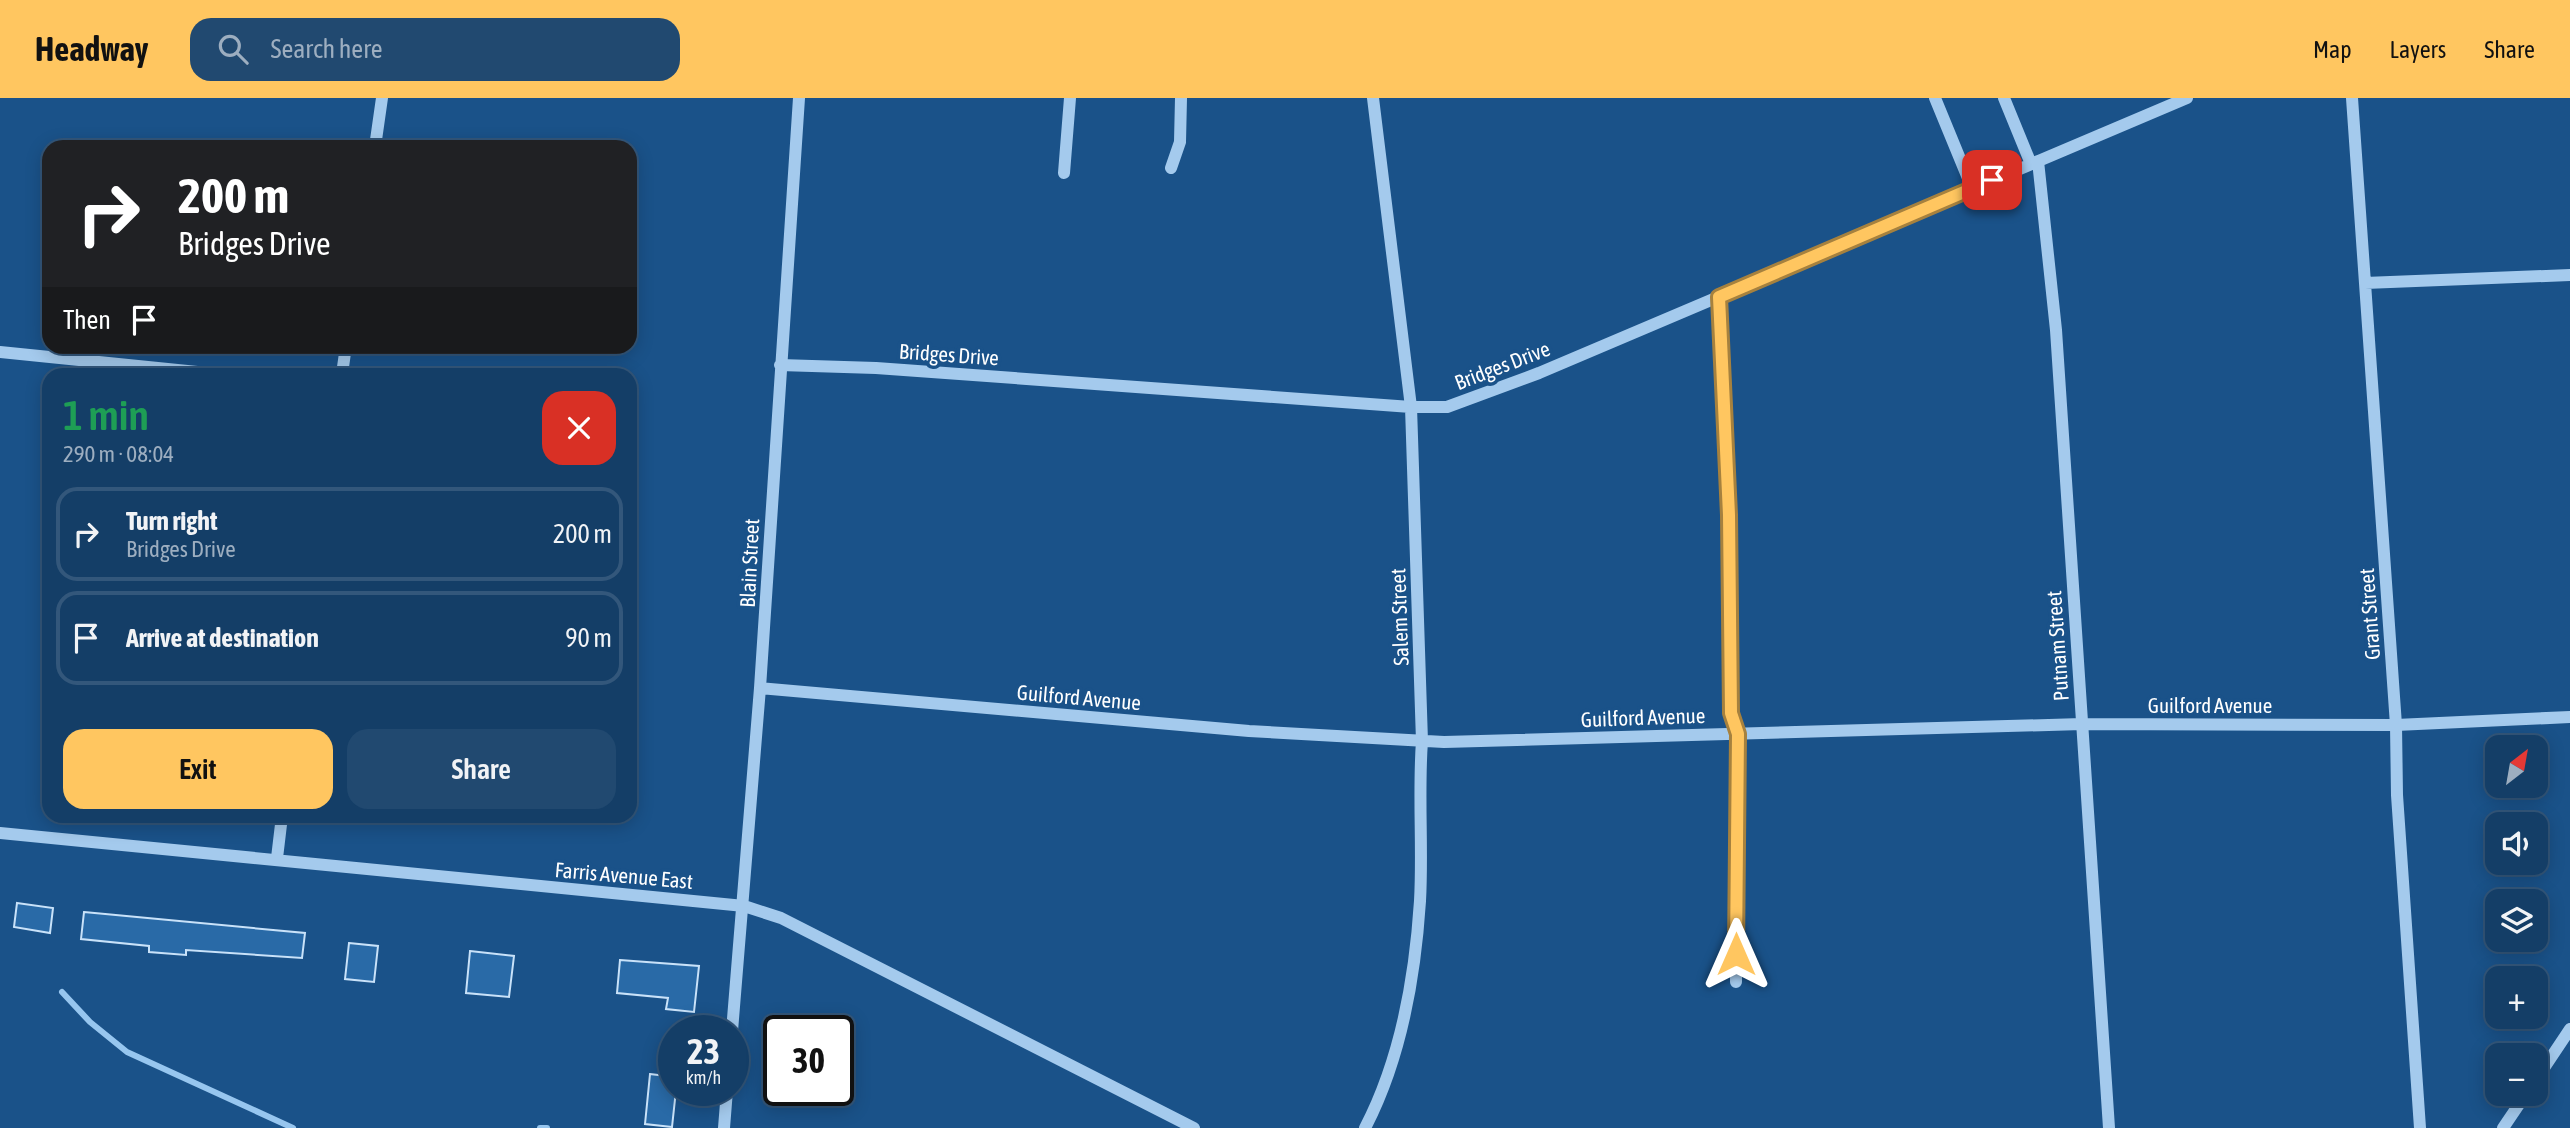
<!DOCTYPE html>
<meta charset="utf-8">
<style>
body{margin:0;font-family:"Asap Condensed",sans-serif;background:#214970;color:#f1f3f6;height:100vh;display:flex;flex-direction:column;font-size:26px;white-space:nowrap}
*{box-sizing:border-box;margin:0}
p{font-size:23px;color:#9daec0}
.icon{flex:none;width:38px;height:38px;fill:none;stroke:currentColor;stroke-width:2;stroke-linecap:round;stroke-linejoin:round}
.map{position:relative;flex:1;overflow:hidden}
.side{position:absolute;left:42px;top:270px;width:595px;height:455px;display:flex;flex-direction:column;background:#143e67;border-radius:21px;box-shadow:0 4px 18px #0003,0 0 0 2px #33577b}
.side>*{flex:none}
.hud{position:absolute;left:42px;top:42px;width:595px;height:214px;border-radius:21px;box-shadow:0 4px 18px #0003,0 0 0 2px #33577b;background:#202124;color:#fff;overflow:hidden}
.needle{width:46px;rotate:31deg}
.controls{position:absolute;left:2485px;top:637px;display:grid;gap:14px}
.controls a{display:grid;place-items:center;width:63px;height:63px;border-radius:14px;background:#143e67;box-shadow:0 4px 18px #0003,0 0 0 2px #33577b;font-size:35px}
.speed{position:absolute;left:658px;top:917px;display:flex;gap:14px;font-size:35px;font-weight:700;text-align:center}
.speed>*{display:grid;place-content:center;width:91px;height:91px;border-radius:50%;background:#143e67;box-shadow:0 4px 18px #0003,0 0 0 2px #33577b;line-height:1}
.speed small{font-size:18px;font-weight:400}
.speed .limit{border:4px solid #111;border-radius:10px;background:#fff;color:#111}
.pin{position:absolute;display:grid;place-items:center;width:60px;height:60px;color:#fff;margin:-30px;border-radius:14px;box-shadow:0 4px 10px #0006}
.me{position:absolute;width:77px;margin:-38px;rotate:0deg;stroke-linejoin:round;filter:drop-shadow(0 0 5px #0008)}
.turn{display:flex;align-items:center;gap:24px;height:147px;padding:0 21px;font-size:32px}
.turn .icon{width:91px;height:91px;stroke-width:2.5}
.turn b{display:block;font-size:49px;line-height:60px}
.then{display:flex;align-items:center;height:66px;padding:0 21px;background:#0003;gap:14px;font-size:26px}
.round{display:grid;place-items:center;flex:none;width:74px;height:74px;border-radius:21px;background:#214970}
.summary{display:flex;align-items:center;justify-content:space-between;height:119px;padding:0 21px}
h1{font-size:42px;font-weight:600;line-height:52px;color:#1e9e55}
.button{display:flex;gap:14px;margin-top:auto;padding:14px 21px}
.button a{flex:1;height:80px;border-radius:21px;background:#ffc660;color:#111;font-size:28px;font-weight:600;line-height:80px;text-align:center}
.button a+a{background:#214970;color:#f1f3f6}
ul{padding:0;list-style:none}
li{display:flex;align-items:center;gap:21px;height:94px;margin:0 14px 10px;padding:0 7px;border:4px solid #33577b;border-radius:21px}
li div{flex:1}
li b{display:block;font-size:26px}
li em{font-style:normal}
header{display:flex;align-items:center;gap:42px;box-sizing:border-box;height:98px;padding:0 35px;background:#ffc660;color:#111}
header strong{font-size:33px}
nav{display:flex;gap:38px;margin-inline-start:auto;font-size:24px}
.search{width:490px;height:63px;background:#214970;display:flex;align-items:center;gap:18px;box-sizing:border-box;padding:0 24px;border-radius:21px;color:#9daec0;font-size:26px}
.map>svg:first-child{display:block}
</style>
<header>
<strong>Headway</strong>
<div class="search"><svg class="icon" aria-label="search" viewBox="0 0 24 24"><circle cx="10" cy="10" r="6"/><path d="M15 15l6 6"/></svg>Search here</div>
<nav><a>Map</a><a>Layers</a><a>Share</a></nav>
</header>
<div class="map">
<svg width="2570" height="1030" viewBox="0 0 2570 1030">
<rect width="100%" height="100%" fill="#1a5289"/>
<g fill="none" stroke-linecap="round" stroke-linejoin="round">
<path stroke="#97c6ef" stroke-width="6" d="M 62,894 L 90,924 L 127,954 L 293,1030
M 540,1030 L 547,1030"/>
</g>
<path fill="#296aa7" stroke="#c9e2f9" stroke-width="2" d="M 17,805 L 53,810 L 50,835 L 14,829 Z
M 84,814 L 305,835 L 302,860 L 186,852 L 186,857 L 149,854 L 149,848 L 81,841 Z
M 349,845 L 378,848 L 374,884 L 345,881 Z
M 470,853 L 514,858 L 509,899 L 466,895 Z
M 620,862 L 699,868 L 694,914 L 666,911 L 668,900 L 617,895 Z
M 650,976 L 674,979 L 676,992 L 672,1029 L 645,1026 Z"/>
<g fill="none" stroke-linecap="round" stroke-linejoin="round">
<path stroke="#a4caed" stroke-width="12" d="M 1935,0 L 1972,90
M 2004,0 L 2031,66
M 2352,0 L 2396,627 L 2397,697 L 2420,1030
M 375,49 L 382,0
M 2038,63 L 2056,232 L 2109,1030
M 1171,70 L 1180,44 L 1181,0
M 1064,75 L 1070,0
M 2365,185 L 2570,177
M 1719,199 L 1729,417 L 1731,615 L 1738,636 L 1736,884
M 0,254 L 217,276
M 780,267 L 876,270 L 1411,309 L 1447,309 L 1539,275 L 2187,0
M 342,276 L 346,248
M 760,590 L 1249,633 L 1444,644 L 2082,626 L 2396,627 L 2570,619
M 0,735 L 744,808 L 781,820 L 1194,1030
M 277,760 L 282,718
M 732,933 L 760,590 L 799,0
M 2536,982 L 2570,931
M 724,1030 L 727,992
M 1365,1030 C 1401,961 1415,881 1420,803 C 1423,750 1418,696 1422,643 L 1411,309 L 1373,0
M 2503,1030 L 2526,996"/>
</g>
<g fill="none" stroke-linecap="round" stroke-linejoin="round">
<g stroke="#a6813e" stroke-width="18">
<path id="route" d="M 1736,856 L 1738,636 L 1731,615 L 1729,417 L 1719,199 L 1992,82"/>
</g>
<use href="#route" stroke="#ffc660" stroke-width="12"/>
</g>
<g text-anchor="middle" dominant-baseline="central" stroke-width="7" stroke-linejoin="round" paint-order="stroke">
<g font-size="21" fill="#fff" stroke="#1a5289">
<text transform="translate(949 256) rotate(4)">Bridges Drive</text>
<text transform="translate(1502 267) rotate(-21)">Bridges Drive</text>
<text transform="translate(749 465) rotate(-87)">Blain Street</text>
<text transform="translate(2369 516) rotate(-94)">Grant Street</text>
<text transform="translate(1399 519) rotate(-92)">Salem Street</text>
<text transform="translate(2057 548) rotate(-94)">Putnam Street</text>
<text transform="translate(1079 599) rotate(5)">Guilford Avenue</text>
<text x="2210" y="607">Guilford Avenue</text>
<text transform="translate(1643 619) rotate(-2)">Guilford Avenue</text>
<text transform="translate(624 777) rotate(5)">Farris Avenue East</text>
</g>
</g>
</svg>
<div class="controls">
<a><svg class="needle" viewBox="-14 -14 28 28"><path d="M0-13l5 13h-10z" fill="#e53935"/><path d="M0 13l5-13h-10z" fill="#9daec0"/></svg></a>
<a><svg class="icon" aria-label="sound" viewBox="0 0 24 24"><path d="M4 9h4l5-4v14l-5-4H4zM17 9q2 3 0 6"/></svg></a>
<a><svg class="icon" aria-label="layers" viewBox="0 0 24 24"><path d="M12 4l9 5-9 5-9-5zM3 14l9 5 9-5"/></svg></a>
<a>+</a>
<a>−</a>
</div>
<div class="speed"><div>23<small>km/h</small></div><div class="limit">30</div></div>
<div class="pin" style="left:1992px;top:82px;background:#d93025"><svg class="icon" aria-label="arrive" viewBox="0 0 24 24"><path d="M6 21V4h12l-3 4 3 4H6"/></svg></div>
<svg class="me" style="left:1736px;top:856px" viewBox="-20 -20 40 40"><path d="M0-17L14 15 0 8-14 15z" fill="#ffc660" stroke="#fff" stroke-width="4"/></svg>
<div class="hud">
<div class="turn"><svg class="icon" aria-label="right" viewBox="0 0 24 24"><path d="M7 20v-9h11M14 6l5 5-5 5"/></svg><div><b>200 m</b>Bridges Drive</div></div>
<div class="then">Then<svg class="icon" aria-label="arrive" viewBox="0 0 24 24"><path d="M6 21V4h12l-3 4 3 4H6"/></svg></div>
</div>
<section class="side">
<div class="summary"><div><h1>1 min</h1><p>290 m · 08:04</p></div><a class="round" style="background:#d93025;color:#fff"><svg class="icon" aria-label="close" viewBox="0 0 24 24"><path d="M6 6l12 12M18 6L6 18"/></svg></a></div>
<ul>
<li><svg class="icon" aria-label="right" viewBox="0 0 24 24"><path d="M7 20v-9h11M14 6l5 5-5 5"/></svg><div><b>Turn right</b><p>Bridges Drive</p></div><em>200 m</em></li>
<li><svg class="icon" aria-label="arrive" viewBox="0 0 24 24"><path d="M6 21V4h12l-3 4 3 4H6"/></svg><div><b>Arrive at destination</b></div><em>90 m</em></li>
</ul>
<div class="button"><a>Exit</a><a>Share</a></div>
</section>
</div>
